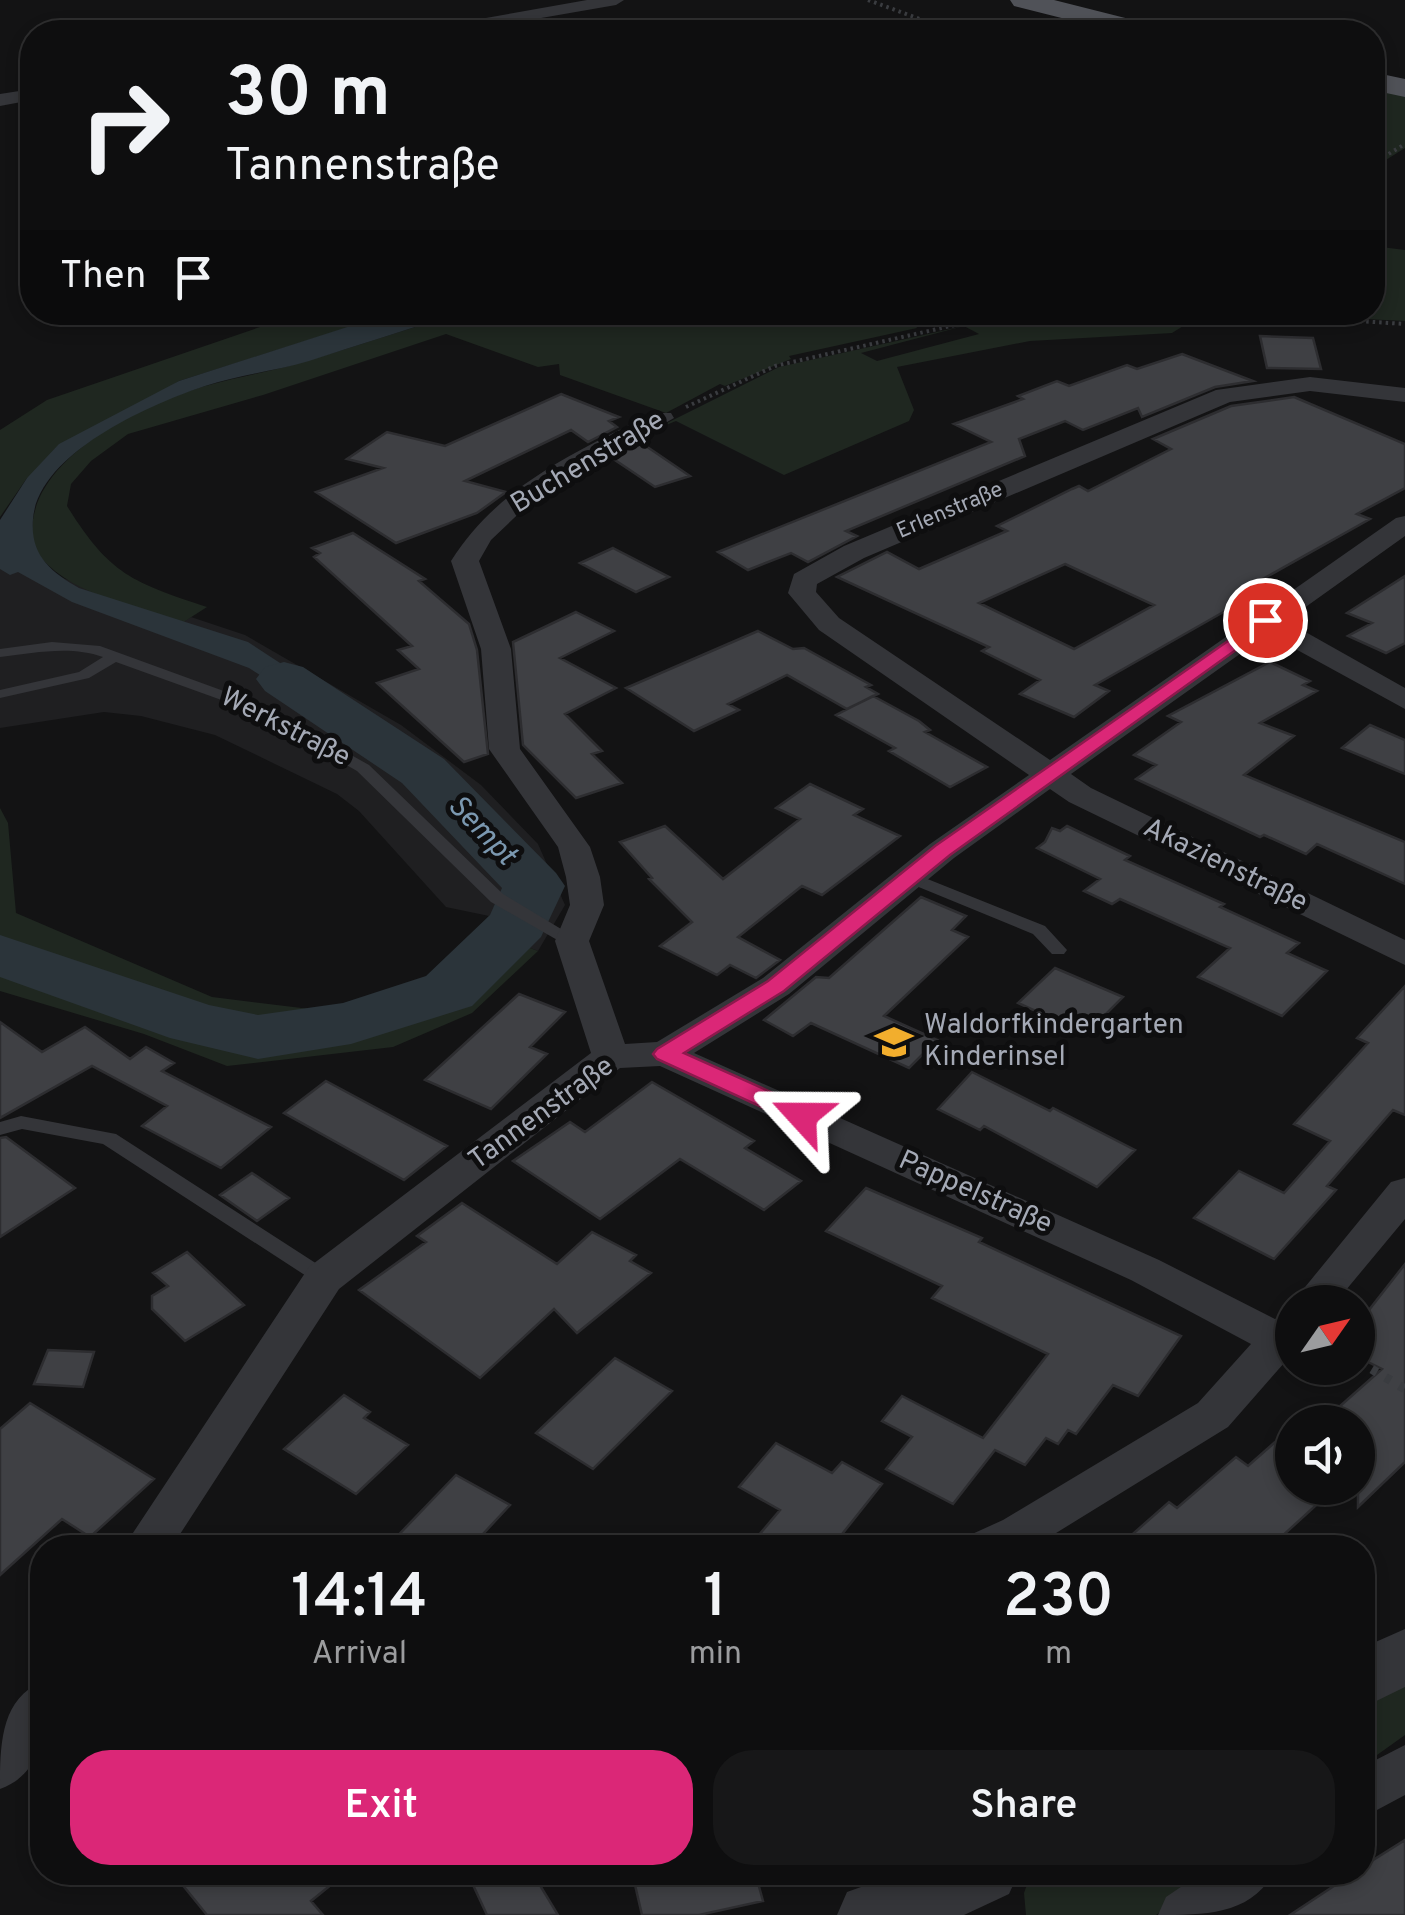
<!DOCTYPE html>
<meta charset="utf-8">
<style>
body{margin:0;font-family:Overpass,sans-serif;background:#171718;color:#f1f3f6;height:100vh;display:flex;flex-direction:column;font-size:38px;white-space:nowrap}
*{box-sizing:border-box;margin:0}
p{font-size:32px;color:#9b9c9e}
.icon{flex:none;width:55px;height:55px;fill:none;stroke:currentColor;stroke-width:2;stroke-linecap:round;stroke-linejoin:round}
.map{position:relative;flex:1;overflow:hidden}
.details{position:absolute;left:30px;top:1535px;width:1345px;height:350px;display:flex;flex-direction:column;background:#0e0e0f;border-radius:40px;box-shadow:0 5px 15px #0003,0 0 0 2px #2e2e2f}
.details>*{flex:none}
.hud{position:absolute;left:20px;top:20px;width:1365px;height:305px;border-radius:40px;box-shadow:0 5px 15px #0003,0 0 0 2px #2e2e2f;background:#0e0e0f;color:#f1f3f6;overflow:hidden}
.needle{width:65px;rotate:56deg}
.buttons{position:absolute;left:1275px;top:1285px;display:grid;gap:20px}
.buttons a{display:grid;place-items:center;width:100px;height:100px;border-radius:50%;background:#0e0e0f;box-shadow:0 5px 15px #0003,0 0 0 2px #2e2e2f;font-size:50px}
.pin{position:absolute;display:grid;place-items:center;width:85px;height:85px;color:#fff;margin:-42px;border:5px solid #fff;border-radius:50%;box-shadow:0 2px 10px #0007}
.me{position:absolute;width:110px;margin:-55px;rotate:294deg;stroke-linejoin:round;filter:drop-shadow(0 0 8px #0008)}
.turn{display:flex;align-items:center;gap:35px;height:210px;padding:0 40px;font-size:45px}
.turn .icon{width:130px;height:130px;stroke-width:2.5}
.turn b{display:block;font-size:70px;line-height:85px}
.then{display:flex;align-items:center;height:95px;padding:0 40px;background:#0003;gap:20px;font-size:38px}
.eta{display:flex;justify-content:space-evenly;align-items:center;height:170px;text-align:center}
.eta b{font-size:60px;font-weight:600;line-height:70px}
.button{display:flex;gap:20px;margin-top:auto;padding:20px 40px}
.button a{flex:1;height:115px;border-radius:40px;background:#db2777;color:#fff;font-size:40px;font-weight:600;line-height:115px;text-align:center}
.button a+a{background:#171718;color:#f1f3f6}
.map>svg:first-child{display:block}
</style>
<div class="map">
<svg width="1405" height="1915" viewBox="0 0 1405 1915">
<rect width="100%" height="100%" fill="#131314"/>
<path fill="#1f1f21" d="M 0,554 L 181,623 L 191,617 L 245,635 L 401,725 L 481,785 L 538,844 L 565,905 L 538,951 L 493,934 L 489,916 L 446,907 L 359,811 L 337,794 L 215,735 L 141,716 L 104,712 L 0,728 Z"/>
<path fill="#1f2720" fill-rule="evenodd" d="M 1372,87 L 1405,93 L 1405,148 L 1373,168 L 1373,116 L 1386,106 L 1373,102 Z
M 1373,246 L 1405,250 L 1405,321 L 1244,313 L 1372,312 Z
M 1027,312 L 1196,313 L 1188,323 L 1172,333 L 1030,341 L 897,367 L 914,410 L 909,421 L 784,475 L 676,421 L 649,432 L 779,367 ZM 964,326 L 979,334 L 877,361 L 861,353 Z
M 301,313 L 394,313 L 179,381 L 27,478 L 0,517 L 0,430 L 47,400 Z
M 461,313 L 992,313 C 966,318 941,322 915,324 L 917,328 L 789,356 L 791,359 L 725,386 L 720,384 L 666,413 L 560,375 L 559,364 L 538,367 L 446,334 L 263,395 L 128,434 L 91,461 L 71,484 L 67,506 C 110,575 132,582 207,607 L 182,623 C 132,604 66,595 34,549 C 15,463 141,404 209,385 C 241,376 274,371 306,361 C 358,346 409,328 461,313 Z
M 0,808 L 8,823 L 16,913 L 212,997 L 318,1010 L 409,988 L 451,960 L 489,916 L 493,934 L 538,951 L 472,1013 L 393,1047 L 227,1066 L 144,1034 L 0,991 L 0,965 L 21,970 L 31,958 L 0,949 Z
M 1405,1682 L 1405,1735 L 1363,1765 L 1362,1706 Z
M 1047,1873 L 1215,1873 L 1156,1915 L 1026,1915 L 1024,1893 L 1028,1882 Z"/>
<path fill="#2b343a" d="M 394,312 L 461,313 C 410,328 359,345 309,361 C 275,371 239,375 205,386 C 151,404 38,453 33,519 C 30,555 50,571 79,588 L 248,642 L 303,678 L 356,727 L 328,718 L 249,668 L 72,602 L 18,572 L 10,575 L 0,569 L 0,520 L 27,478 L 59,444 L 179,381 Z"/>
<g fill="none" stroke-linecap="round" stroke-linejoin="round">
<path fill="#2b343a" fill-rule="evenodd" d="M 284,662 L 303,667 L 444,759 L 556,873 L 565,886 L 541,937 L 472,1006 L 351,1044 L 258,1059 L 170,1038 L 0,977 L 0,935 L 209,1005 L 258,1015 L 343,1003 L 426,976 L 490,915 L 502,888 L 402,783 L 265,691 L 256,679 L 265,667 Z"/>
</g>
<path fill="#3f4044" stroke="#2d2d30" stroke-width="2.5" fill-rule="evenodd" d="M 1260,336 L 1313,338 L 1321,369 L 1267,368 Z
M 1182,354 L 1253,381 L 1215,387 L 1142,417 L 1138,408 L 1083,430 L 1065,421 L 1019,439 L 1025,456 L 846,531 L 857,536 L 808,562 L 791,553 L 748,570 L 718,552 L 991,442 L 954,424 L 1023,399 L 1018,396 L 1057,381 L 1069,386 L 1127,365 L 1137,369 Z
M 561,394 L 619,417 L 609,421 L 617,427 L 588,442 L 571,430 L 465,481 L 506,492 L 477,513 L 396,543 L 316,492 L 383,468 L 347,459 L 387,432 L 445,446 Z
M 1294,397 L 1405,444 L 1405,488 L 1357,514 L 1370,519 L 1261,580 L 1271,585 L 1095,685 L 1109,691 L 1074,717 L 1020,694 L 1040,680 L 982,651 L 989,647 L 837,577 L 887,552 L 919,569 L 1007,531 L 997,526 L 1072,489 L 1079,486 L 1088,491 L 1171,449 L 1153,439 L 1231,406 ZM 1065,564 L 1154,605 L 1074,649 L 979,603 Z
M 640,442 L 690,476 L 655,487 L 612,458 Z
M 353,533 L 425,579 L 419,581 L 469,624 L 477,650 L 488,754 L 464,762 L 377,683 L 419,669 L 398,650 L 412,646 L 314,557 L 320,553 L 312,548 Z
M 613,548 L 669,577 L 636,592 L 580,563 Z
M 1405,576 L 1405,643 L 1386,653 L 1348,636 L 1372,623 L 1347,613 Z
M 576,612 L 614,631 L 560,658 L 616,688 L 565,714 L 602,751 L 592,754 L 622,783 L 576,798 L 523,745 L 513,642 Z
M 758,631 L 793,649 L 804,648 L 871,685 L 866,687 L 878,694 L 847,709 L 787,675 L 728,704 L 739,710 L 694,731 L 626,688 Z
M 1270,662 L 1310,681 L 1303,685 L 1317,691 L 1260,723 L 1294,736 L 1244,775 L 1405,842 L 1405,884 L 1317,844 L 1306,854 L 1264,835 L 1260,837 L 1136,779 L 1156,765 L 1134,755 L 1181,722 L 1168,716 Z
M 873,696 L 919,721 L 930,730 L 925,732 L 987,767 L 950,787 L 889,751 L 895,748 L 836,715 Z
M 1370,725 L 1405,740 L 1405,774 L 1342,748 Z
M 810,784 L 863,809 L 854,815 L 900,836 L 822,895 L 802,886 L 738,937 L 780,960 L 756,978 L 730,965 L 717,975 L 660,946 L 692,922 L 649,879 L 652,878 L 620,842 L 665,826 L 723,879 L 800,819 L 776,808 Z
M 1067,826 L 1130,856 L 1125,860 L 1224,904 L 1220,907 L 1299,943 L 1287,953 L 1327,971 L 1282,1016 L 1198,977 L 1230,948 L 1120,899 L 1112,904 L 1084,891 L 1100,879 L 1037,848 L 1045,842 L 1052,828 L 1060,831 Z
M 921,897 L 966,916 L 952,930 L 968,937 L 884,1016 L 937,1040 L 909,1068 L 811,1023 L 793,1036 L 764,1020 L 816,977 L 829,978 Z
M 1055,968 L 1123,997 L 1086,1034 L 1018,1003 Z
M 1405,986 L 1405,1115 L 1393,1110 L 1327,1186 L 1336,1190 L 1274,1259 L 1194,1218 L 1239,1171 L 1284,1193 L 1330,1141 L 1294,1124 L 1368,1043 L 1357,1038 Z
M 519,994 L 565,1012 L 530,1047 L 547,1054 L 491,1109 L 425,1080 Z
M 0,1022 L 42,1052 L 85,1027 L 130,1059 L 146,1047 L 174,1063 L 162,1071 L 271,1127 L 221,1168 L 142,1126 L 167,1106 L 92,1066 L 0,1118 Z
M 972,1072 L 1050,1111 L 1053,1108 L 1135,1150 L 1097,1187 L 984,1126 L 980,1130 L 938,1109 Z
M 326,1081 L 447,1146 L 404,1180 L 284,1113 Z
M 652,1082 L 754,1141 L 745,1148 L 801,1181 L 764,1210 L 680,1159 L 600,1219 L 513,1161 L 570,1122 L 585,1132 Z
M 6,1137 L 75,1188 L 0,1237 L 0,1138 Z
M 252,1173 L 289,1198 L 257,1221 L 220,1195 Z
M 866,1188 L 982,1238 L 979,1242 L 1181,1336 L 1138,1396 L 1113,1385 L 1076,1434 L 1068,1430 L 1058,1444 L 1046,1438 L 1025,1465 L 995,1450 L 953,1504 L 886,1469 L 912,1437 L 882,1421 L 902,1396 L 983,1438 L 1048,1354 L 932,1298 L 942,1286 L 826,1231 Z
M 462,1203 L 557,1264 L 592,1232 L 636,1255 L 630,1261 L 651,1273 L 577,1333 L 554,1309 L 480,1378 L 359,1290 L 426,1242 L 417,1236 Z
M 187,1252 L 244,1305 L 185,1341 L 152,1309 L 152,1296 L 168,1286 L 153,1273 Z
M 1405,1264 L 1405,1462 L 1358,1507 L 1358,1422 L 1322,1422 L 1382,1369 L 1358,1357 L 1358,1324 Z
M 48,1350 L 94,1352 L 83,1387 L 34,1384 Z
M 615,1358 L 672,1391 L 593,1469 L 536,1433 Z
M 344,1395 L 370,1412 L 364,1418 L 408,1445 L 356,1494 L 284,1449 Z
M 30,1403 L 154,1479 L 90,1537 L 62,1519 L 0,1575 L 0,1429 Z
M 1292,1427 L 1292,1488 L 1335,1488 L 1269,1548 L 1117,1548 L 1169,1502 L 1177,1508 L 1236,1457 L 1248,1466 Z
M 776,1443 L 832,1473 L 842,1462 L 882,1484 L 831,1548 L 748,1548 L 780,1510 L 739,1487 Z
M 456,1475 L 510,1505 L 470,1548 L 386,1548 Z
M 1405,1840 L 1405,1915 L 1290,1915 L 1355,1872 L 1362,1872 L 1362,1867 Z
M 172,1872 L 347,1872 L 311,1901 L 323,1915 L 207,1915 Z
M 467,1872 L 532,1872 L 558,1915 L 487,1915 Z
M 632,1872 L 755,1872 L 763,1901 L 699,1915 L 642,1915 Z"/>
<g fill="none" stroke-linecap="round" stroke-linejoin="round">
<path stroke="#3a3c40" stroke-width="4" stroke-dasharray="2.5 4" stroke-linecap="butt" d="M 868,0 L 955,32
M 1372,164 L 1405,144
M 1217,312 L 1405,324
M 686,407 L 775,366 L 1012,312"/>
<path stroke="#3a3c40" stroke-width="9" stroke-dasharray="6 10" stroke-linecap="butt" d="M 1358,1361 L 1405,1389"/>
<path fill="#343539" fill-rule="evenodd" d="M 52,642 L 100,646 L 262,705 L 369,765 L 503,894 L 581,941 L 578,945 L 566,945 L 491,902 L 357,771 L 252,711 L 116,662 L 89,678 L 0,698 L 0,690 L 79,672 L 103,657 C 70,645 34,653 0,657 L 0,649 Z
M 910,872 L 1045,926 L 1067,950 L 1064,954 L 1052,954 L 1033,934 L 904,881 L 902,877 L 904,873 Z
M 21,1116 L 116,1134 L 331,1273 L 334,1278 L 331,1283 L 317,1283 L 103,1144 L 22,1129 L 0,1135 L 0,1122 Z"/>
<path fill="#343539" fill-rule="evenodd" d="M 587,0 L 624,0 L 616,5 L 461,32 L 426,32 L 435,27 Z
M 32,89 L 32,100 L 0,106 L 0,94 Z
M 1310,377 L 1405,388 L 1405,402 L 1310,391 L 1230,402 L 864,558 L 817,584 L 816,592 L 839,618 L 1050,760 L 1396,518 L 1405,516 L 1405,536 L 1286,621 L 1405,688 L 1405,709 L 1268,634 L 1071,774 L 1091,788 L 1405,940 L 1405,965 L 1069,802 L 1050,789 L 954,858 L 789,994 L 694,1053 L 1159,1260 L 1275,1319 L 1292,1312 L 1292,1354 L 1228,1427 L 1035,1546 L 963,1548 L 970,1535 L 1003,1520 L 1198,1403 L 1251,1344 L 1131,1280 L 660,1066 L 620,1068 L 339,1289 L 171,1548 L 123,1548 L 309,1267 L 591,1053 L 555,941 L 570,905 L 566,877 L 558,847 L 489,749 L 481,649 L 451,561 C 499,485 576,452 653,413 L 671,413 L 674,418 L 534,499 L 491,540 L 479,561 L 511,649 L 520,749 L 590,847 L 600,877 L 604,905 L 589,941 L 625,1044 L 657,1042 L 763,978 L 930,844 L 1029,775 L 819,630 L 788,593 L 794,574 L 844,546 L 1216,390 Z
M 1405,1178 L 1405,1219 L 1336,1302 L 1292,1303 L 1391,1182 Z
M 42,1682 C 45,1723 47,1772 0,1789 C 0,1747 0,1699 42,1682 Z
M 1405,1745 L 1405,1795 L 1362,1818 L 1362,1767 Z
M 1203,1872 L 1274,1872 C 1251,1915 1205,1915 1158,1915 L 1166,1897 Z"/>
<path fill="#343539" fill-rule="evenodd" d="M 1405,1629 L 1405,1687 L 1362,1708 L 1362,1648 Z
M 903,1872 L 1019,1872 L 1009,1894 L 964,1915 L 837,1915 L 847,1892 Z"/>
<path fill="#505258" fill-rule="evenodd" d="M 1010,0 L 1054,0 L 1157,26 L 1161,32 L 1117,32 L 1014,6 Z
M 1372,72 L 1405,79 L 1405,97 L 1372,90 Z"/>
</g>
<path fill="#db2777" stroke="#8e194d" stroke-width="2.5" d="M 1265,615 L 1272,617 L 1272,624 L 950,855 L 784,991 L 684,1053 L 811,1110 L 815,1116 L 811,1122 L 794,1122 L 657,1059 L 653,1054 L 657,1049 L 768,981 L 935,846 Z"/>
<defs>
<g id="school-bare" transform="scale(3)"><path d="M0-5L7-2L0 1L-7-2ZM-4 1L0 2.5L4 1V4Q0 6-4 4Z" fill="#f2ae2d" stroke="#0e0e0f" stroke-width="2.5" paint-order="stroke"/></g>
</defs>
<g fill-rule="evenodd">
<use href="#school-bare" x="894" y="1042"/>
</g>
<g text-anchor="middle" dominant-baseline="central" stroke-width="10" stroke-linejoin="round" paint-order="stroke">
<g font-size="22" fill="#a4a9b5" stroke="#0e0e0f">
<text transform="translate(950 511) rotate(-23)">Erlenstraße</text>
</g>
<g font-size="28" fill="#a4a9b5" stroke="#0e0e0f">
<text transform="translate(588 463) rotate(-31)">Buchenstraße</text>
<text transform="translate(285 728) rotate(27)">Werkstraße</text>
<text transform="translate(1225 866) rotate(26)">Akazienstraße</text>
<text transform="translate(542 1114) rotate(-36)">Tannenstraße</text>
<text transform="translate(975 1193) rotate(24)">Pappelstraße</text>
</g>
<g font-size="28" fill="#a4a9b5" stroke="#0e0e0f" text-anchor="start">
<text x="924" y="1026">Waldorfkindergarten<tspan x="924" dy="32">Kinderinsel</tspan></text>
</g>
<g font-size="30" font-style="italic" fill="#7b98b0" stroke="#0e0e0f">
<text transform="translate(481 831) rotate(46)">Sempt</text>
</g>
</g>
</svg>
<div class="buttons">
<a><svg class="needle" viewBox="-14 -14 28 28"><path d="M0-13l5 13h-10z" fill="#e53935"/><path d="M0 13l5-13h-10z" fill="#9b9c9e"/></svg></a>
<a><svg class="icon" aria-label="sound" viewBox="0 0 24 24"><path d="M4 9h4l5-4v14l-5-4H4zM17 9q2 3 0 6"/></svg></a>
</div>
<div class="pin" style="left:1265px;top:620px;background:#d93025"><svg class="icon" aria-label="arrive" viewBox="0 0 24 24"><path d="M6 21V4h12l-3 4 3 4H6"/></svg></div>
<svg class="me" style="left:802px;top:1116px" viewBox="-20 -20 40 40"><path d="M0-17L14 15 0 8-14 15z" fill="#db2777" stroke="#fff" stroke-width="4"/></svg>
<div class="hud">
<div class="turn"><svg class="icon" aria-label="right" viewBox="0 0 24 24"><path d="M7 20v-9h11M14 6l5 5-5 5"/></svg><div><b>30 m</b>Tannenstraße</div></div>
<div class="then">Then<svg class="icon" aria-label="arrive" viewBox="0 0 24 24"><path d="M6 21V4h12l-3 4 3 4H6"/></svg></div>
</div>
<section class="details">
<div class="eta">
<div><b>14:14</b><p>Arrival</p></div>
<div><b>1</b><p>min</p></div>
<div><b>230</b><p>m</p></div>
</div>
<div class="button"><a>Exit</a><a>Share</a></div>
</section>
</div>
